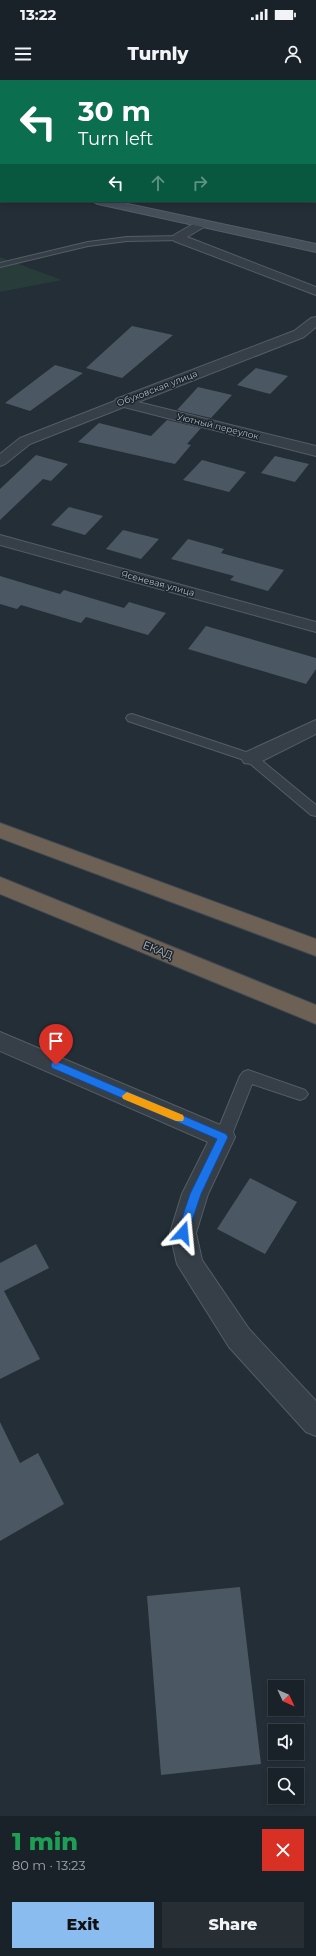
<!DOCTYPE html>
<meta charset="utf-8">
<style>
body{margin:0;font-family:Montserrat,sans-serif;background:#272f35;color:#f1f3f6;height:100vh;display:flex;flex-direction:column;font-size:15px;white-space:nowrap}
*{box-sizing:border-box;margin:0}
p{font-size:13px;color:#9fa4a8}
.icon{flex:none;width:22px;height:22px;fill:none;stroke:currentColor;stroke-width:2;stroke-linecap:round;stroke-linejoin:round}
.map{position:relative;height:1736px;overflow:hidden}
.panel{display:flex;flex-direction:column;background:#1a2229;flex:1}
.panel>*{flex:none}
.guide{position:absolute;left:0px;top:0px;width:316px;height:122px;box-shadow:0 2px 6px #0003,0 0 0 1px #383f46;background:#0b6e4f;color:#fff;overflow:hidden}
.needle{width:26px;rotate:134deg}
.fabs{position:absolute;left:268px;top:1600px;display:grid;gap:8px}
.fabs a{display:grid;place-items:center;width:36px;height:36px;border-radius:0px;background:#1a2229;box-shadow:0 2px 6px #0003,0 0 0 1px #383f46;font-size:20px}
.pin{position:absolute;display:grid;place-items:center;width:34px;height:34px;color:#fff;margin:-41px -17px;border-radius:50% 50% 50% 0;rotate:-45deg;box-shadow:0 0 4px #0007}
.pin .icon{rotate:45deg}
.me{position:absolute;width:44px;margin:-22px;rotate:18deg;stroke-linejoin:round;filter:drop-shadow(0 0 3px #0008)}
.turn{display:flex;align-items:center;gap:14px;height:84px;padding:0 12px;font-size:18px}
.turn .icon{width:52px;height:52px;stroke-width:2.5}
.turn b{display:block;font-size:28px;line-height:34px}
.lanes{display:flex;align-items:center;height:38px;padding:0 12px;background:#0003;justify-content:center;gap:20px;direction:ltr}
.lanes .off{opacity:.35}
.round{display:grid;place-items:center;flex:none;width:42px;height:42px;border-radius:0px;background:#272f35}
.headline{display:flex;align-items:center;justify-content:space-between;height:68px;padding:0 12px}
h1{font-size:24px;font-weight:800;line-height:30px;color:#1e9e55}
.action{display:flex;gap:8px;margin-top:auto;padding:8px 12px}
.action a{flex:1;height:46px;border-radius:0px;background:#8bbcef;color:#111;font-size:16px;font-weight:800;line-height:46px;text-align:center}
.action a+a{background:#272f35;color:#f1f3f6}
.status{display:flex;justify-content:space-between;align-items:center;height:28px;padding:0 20px;background:#1a2229;direction:ltr}
.status svg{height:11px;fill:currentColor}
header{display:flex;justify-content:space-between;align-items:center;height:52px;padding:0 12px;background:#1a2229;font-size:18px;font-weight:800}
.map>svg:first-child{display:block}
</style>
<div class="status"><b>13:22</b><svg viewBox="0 0 49 12"><path d="M0 12V9h3v3zM5 12V6h3v6zM10 12V3h3v9zM15 12V0h3v12zM26 1h20v11H26zM47 4h2v5h-2z"/></svg></div>
<header><svg class="icon" aria-label="menu" viewBox="0 0 24 24"><path d="M4 6h16M4 12h16M4 18h16"/></svg>Turnly<svg class="icon" aria-label="person" viewBox="0 0 24 24"><circle cx="12" cy="8" r="4"/><path d="M4 21q1-7 8-7t8 7"/></svg></header>
<div class="map">
<svg width="316" height="1736" viewBox="0 0 316 1736">
<rect width="100%" height="100%" fill="#232e37"/>
<path fill="#283c3a" d="M 0,177 L 62,200 L 0,212 Z"/>
<path fill="#394d60" d="M 148,0 L 316,0 L 316,20 L 315,1 Z"/>
<path fill="#4b5863" d="M 132,246 L 173,255 L 122,298 L 86,288 Z
M 55,285 L 83,293 L 30,331 L 5,323 Z
M 256,288 L 288,296 L 270,314 L 237,305 Z
M 198,307 L 232,315 L 211,338 L 177,330 Z
M 167,340 L 201,348 L 187,364 L 191,365 L 175,384 L 78,362 L 99,343 L 151,356 Z
M 36,375 L 68,384 L 51,401 L 43,399 L 0,440 L 0,409 Z
M 275,376 L 309,384 L 295,402 L 261,393 Z
M 202,380 L 246,392 L 229,412 L 183,400 Z
M 69,427 L 103,436 L 85,455 L 51,445 Z
M 123,450 L 159,459 L 141,479 L 106,469 Z
M 188,459 L 224,469 L 221,473 L 284,490 L 268,511 L 230,500 L 234,496 L 171,479 Z
M 0,496 L 60,514 L 64,510 L 124,528 L 129,522 L 166,533 L 148,555 L 86,537 L 81,543 L 21,525 L 17,529 L 0,524 Z
M 206,546 L 316,578 L 316,589 L 306,604 L 188,569 Z
M 250,1098 L 297,1122 L 265,1174 L 217,1149 Z
M 36,1164 L 49,1188 L 4,1211 L 40,1279 L 0,1299 L 0,1183 Z
M 0,1342 L 20,1383 L 38,1373 L 64,1424 L 0,1461 Z
M 240,1507 L 261,1684 L 161,1695 L 147,1516 Z"/>
<g fill="none" stroke-linecap="round" stroke-linejoin="round">
<g stroke="#545d65" stroke-width="2">
<path id="lane" d="M 178,156 L 182,158 L 181,160 L 127,161 L 88,166 L 0,187 L 0,183 L 88,162 L 127,157 Z
M 132,634 L 255,675 L 316,725 L 316,736 L 311,735 L 247,681 L 128,641 L 126,638 L 128,635 Z
M 248,990 L 305,1010 L 308,1014 L 305,1018 L 300,1020 L 252,1004 L 229,1062 L 223,1064 L 217,1062 L 215,1057 L 240,996 L 243,992 Z"/>
</g>
<g stroke="#545d65" stroke-width="2">
<path id="street" d="M 200,140 L 206,144 L 204,147 L 187,157 L 316,207 L 316,215 L 174,161 L 172,158 L 174,155 Z
M 316,237 L 316,247 L 304,257 L 138,322 L 316,366 L 316,376 L 124,327 L 30,364 L 5,384 L 0,386 L 0,374 L 20,358 L 115,321 L 116,319 L 294,251 L 311,238 Z
M 0,455 L 316,542 L 316,552 L 0,465 Z
M 316,640 L 316,654 L 258,683 L 251,684 L 244,683 L 241,678 L 244,673 Z
M 0,952 L 232,1050 L 235,1057 L 208,1114 L 196,1153 L 202,1180 L 249,1249 L 316,1321 L 316,1356 L 306,1352 L 229,1267 L 177,1184 L 170,1153 L 182,1114 L 208,1062 L 0,971 Z"/>
</g>
<g stroke="#545d65" stroke-width="2">
<path id="secondary" d="M 0,96 L 1,96 L 1,102 L 0,102 Z
M 92,121 L 114,121 L 316,164 L 316,172 L 98,124 Z"/>
</g>
<g stroke="#414a52" stroke-width="2">
<path id="highway" d="M 0,743 L 316,859 L 316,876 L 0,758 Z
M 0,797 L 316,925 L 316,944 L 0,814 Z"/>
</g>
<use href="#lane" fill="#363f48" fill-rule="evenodd"/>
<use href="#street" fill="#363f48" fill-rule="evenodd"/>
<use href="#secondary" fill="#444f5a" fill-rule="evenodd"/>
<use href="#highway" fill="#6d6054" fill-rule="evenodd"/>
<g stroke="#58646f" stroke-width="2.5">
<path id="rail" d="M 73,0 L 79,1
M 91,0 L 96,1"/>
</g>
<use href="#rail" stroke="#1b242c" stroke-width="1.5" stroke-dasharray="4.5" stroke-linecap="butt"/>
</g>
<path fill="#1a73e8" stroke="#114b97" d="M 56,981 L 226,1054 L 228,1057 L 201,1114 L 187,1156 L 183,1157 L 179,1156 L 177,1153 L 190,1114 L 217,1059 L 52,988 L 51,985 L 52,982 Z"/>
<path fill="#f59e0b" d="M 127,1012 L 183,1035 L 184,1038 L 183,1041 L 176,1041 L 123,1019 L 122,1016 Z"/>
<g text-anchor="middle" dominant-baseline="central" stroke-width="3" stroke-linejoin="round" paint-order="stroke">
<g font-size="9" fill="#b1bac4" stroke="#1b242c">
<text transform="translate(157 308) rotate(-21)">Обуховская улица</text>
<text transform="translate(218 346) rotate(14)">Уютный переулок</text>
<text transform="translate(158 503) rotate(15)">Ясеневая улица</text>
</g>
<g font-size="11" fill="#b1bac4" stroke="#1b242c">
<text transform="translate(158 870) rotate(22)">ЕКАД</text>
</g>
</g>
</svg>
<div class="fabs">
<a><svg class="needle" viewBox="-14 -14 28 28"><path d="M0-13l5 13h-10z" fill="#e53935"/><path d="M0 13l5-13h-10z" fill="#9fa4a8"/></svg></a>
<a><svg class="icon" aria-label="sound" viewBox="0 0 24 24"><path d="M4 9h4l5-4v14l-5-4H4zM17 9q2 3 0 6"/></svg></a>
<a><svg class="icon" aria-label="search" viewBox="0 0 24 24"><circle cx="10" cy="10" r="6"/><path d="M15 15l6 6"/></svg></a>
</div>
<div class="pin" style="left:56px;top:985px;background:#d93025"><svg class="icon" aria-label="arrive" viewBox="0 0 24 24"><path d="M6 21V4h12l-3 4 3 4H6"/></svg></div>
<svg class="me" style="left:183px;top:1153px" viewBox="-20 -20 40 40"><path d="M0-17L14 15 0 8-14 15z" fill="#1a73e8" stroke="#fff" stroke-width="4"/></svg>
<div class="guide">
<div class="turn"><svg class="icon" aria-label="left" viewBox="0 0 24 24"><path d="M17 20v-9H6M10 6l-5 5 5 5"/></svg><div><b>30 m</b>Turn left</div></div>
<div class="lanes"><svg class="icon" aria-label="left" viewBox="0 0 24 24"><path d="M17 20v-9H6M10 6l-5 5 5 5"/></svg><svg class="icon off" aria-label="ahead" viewBox="0 0 24 24"><path d="M12 20V5M6 11l6-6 6 6"/></svg><svg class="icon off" aria-label="right" viewBox="0 0 24 24"><path d="M7 20v-9h11M14 6l5 5-5 5"/></svg></div>
</div>
</div>
<section class="panel">
<div class="headline"><div><h1>1 min</h1><p>80 m · 13:23</p></div><a class="round" style="background:#d93025;color:#fff"><svg class="icon" aria-label="close" viewBox="0 0 24 24"><path d="M6 6l12 12M18 6L6 18"/></svg></a></div>
<div class="action"><a>Exit</a><a>Share</a></div>
</section>
